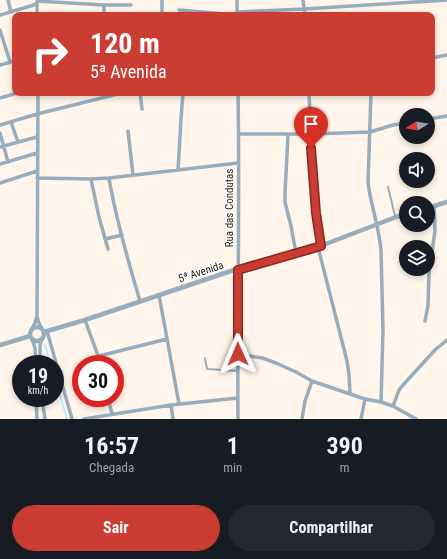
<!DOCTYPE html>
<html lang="pt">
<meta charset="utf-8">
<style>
body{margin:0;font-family:"Roboto Condensed",sans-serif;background:#242831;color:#f1f3f6;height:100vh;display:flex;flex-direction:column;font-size:15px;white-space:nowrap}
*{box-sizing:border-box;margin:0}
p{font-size:13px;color:#9ea1a6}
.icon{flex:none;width:22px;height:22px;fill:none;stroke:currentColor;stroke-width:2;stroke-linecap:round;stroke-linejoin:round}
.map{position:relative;height:419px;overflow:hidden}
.panel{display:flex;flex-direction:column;background:#171b24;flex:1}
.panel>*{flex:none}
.guide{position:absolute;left:12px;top:12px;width:423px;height:84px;border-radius:8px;box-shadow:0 2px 6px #0003;background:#cb3d32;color:#fff;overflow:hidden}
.needle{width:26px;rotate:259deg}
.controls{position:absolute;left:399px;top:108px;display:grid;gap:8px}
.controls a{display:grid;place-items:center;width:36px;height:36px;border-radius:50%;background:#171b24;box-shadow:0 2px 6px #0003;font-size:20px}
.speed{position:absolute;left:12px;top:355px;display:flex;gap:8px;font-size:20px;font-weight:700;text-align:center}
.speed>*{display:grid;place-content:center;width:52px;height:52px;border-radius:50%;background:#171b24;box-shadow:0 2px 6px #0003;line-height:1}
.speed small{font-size:10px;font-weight:400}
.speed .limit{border:6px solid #d22;background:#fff;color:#111}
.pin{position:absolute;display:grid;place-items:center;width:34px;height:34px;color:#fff;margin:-41px -17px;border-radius:50% 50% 50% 0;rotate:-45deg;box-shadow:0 0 4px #0007}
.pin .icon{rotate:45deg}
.me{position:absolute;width:44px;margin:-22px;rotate:359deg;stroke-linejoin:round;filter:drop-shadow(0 0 3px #0008)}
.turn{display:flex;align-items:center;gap:14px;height:84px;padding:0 12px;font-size:18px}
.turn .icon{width:52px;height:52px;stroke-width:2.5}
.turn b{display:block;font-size:28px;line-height:34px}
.eta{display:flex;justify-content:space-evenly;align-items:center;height:68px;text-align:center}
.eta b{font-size:24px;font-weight:700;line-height:28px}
.primary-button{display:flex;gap:8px;margin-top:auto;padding:8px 12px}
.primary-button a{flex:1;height:46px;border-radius:24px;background:#cb3d32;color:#fff;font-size:16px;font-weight:700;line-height:46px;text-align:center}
.primary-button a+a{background:#242831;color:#f1f3f6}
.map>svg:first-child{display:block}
</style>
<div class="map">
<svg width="447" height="419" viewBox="0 0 447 419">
<rect width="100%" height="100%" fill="#fff5ea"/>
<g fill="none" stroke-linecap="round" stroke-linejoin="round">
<path stroke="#b1eafb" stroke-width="1.5" d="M 45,345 L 51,364
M 55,378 L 67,419"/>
<path stroke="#96adbe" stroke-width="2" d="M 388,187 L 395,216
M 205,358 L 207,369 L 238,371"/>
<path stroke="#96adbe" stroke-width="3.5" d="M 8,0 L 11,12
M 303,0 L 305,15
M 37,1 L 104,5 L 131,5
M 37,2 L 37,15
M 179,10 L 236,15
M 237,12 L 304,9 L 447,0
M 237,14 L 237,0
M 0,15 L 37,4
M 104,15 L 104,5
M 162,15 L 162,0
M 0,30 L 10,62
M 432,58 L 447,55
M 0,65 L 15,61
M 140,93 L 142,109
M 309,93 C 311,133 311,173 316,212 C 317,223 319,234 321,246
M 371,93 L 368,183 C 371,206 379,227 381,250 L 383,330 L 381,402
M 0,98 L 17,93
M 428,119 L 447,116
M 11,122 L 18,142
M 0,125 L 37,114 L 122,93
M 128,131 L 133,175
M 0,133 L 8,162
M 239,134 L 310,134 L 370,132 L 393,125 L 406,123
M 288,135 L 285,193 L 285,202 L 291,226 L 296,253
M 0,147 L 37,137
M 0,164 L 37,153
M 178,170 L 181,119 L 183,93
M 37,178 L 91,179 L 109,178 L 238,163
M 109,178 C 116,220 128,261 140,301
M 91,179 L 99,217 L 108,249
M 0,183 L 37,171
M 105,239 L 122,235
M 318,247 L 347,361 L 349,374 L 350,394
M 159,295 L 179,404
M 37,317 L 39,323 L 42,329
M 85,320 L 101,364
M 425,321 L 428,306 L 429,273 L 435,231 L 434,206
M 31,330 L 35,323 L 37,316 L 38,93
M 47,331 L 72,419
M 32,339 L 35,348 L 36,364
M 238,354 L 262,358 L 276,363 L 296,372 L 312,381 L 350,394 L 365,399 L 381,402 L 393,406 L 416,419
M 99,356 L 167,339
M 40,364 L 40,345 L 42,339
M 36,398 L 37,419
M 42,398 L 45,419
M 108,398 L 112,414
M 171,405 L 173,419
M 393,406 L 399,390 L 403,385 L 435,350 L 447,340
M 84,419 L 171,405 L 238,398
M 238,419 C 237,310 240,202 238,93
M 302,419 L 305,401 L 312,381
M 361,419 L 365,399"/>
<path stroke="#96adbe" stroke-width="4.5" d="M 428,208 L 447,202
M30 334a7 7 0 1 1 14 0a7 7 0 1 1-14 0Z
M 44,332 L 85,320 L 237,269 L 318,247 L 396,217 L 406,214
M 0,345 L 30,336"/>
</g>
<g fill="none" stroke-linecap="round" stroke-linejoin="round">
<g stroke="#842820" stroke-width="10">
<path id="route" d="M 238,354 L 238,270 L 321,246 L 316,213 L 311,148"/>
</g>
<use href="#route" stroke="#cb3d32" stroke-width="7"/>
</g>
<g text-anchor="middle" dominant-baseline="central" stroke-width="3" stroke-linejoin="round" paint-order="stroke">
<g font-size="11" fill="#22190f" stroke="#fff">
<text transform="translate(229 208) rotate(-90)">Rua das Condutas</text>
<text transform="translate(201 272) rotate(-18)">5ª Avenida</text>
</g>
</g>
</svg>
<div class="controls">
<a><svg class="needle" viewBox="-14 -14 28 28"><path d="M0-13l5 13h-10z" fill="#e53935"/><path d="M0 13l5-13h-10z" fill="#9ea1a6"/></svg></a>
<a><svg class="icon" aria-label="sound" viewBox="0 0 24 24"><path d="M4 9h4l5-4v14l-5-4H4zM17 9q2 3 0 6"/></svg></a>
<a><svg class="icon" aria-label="search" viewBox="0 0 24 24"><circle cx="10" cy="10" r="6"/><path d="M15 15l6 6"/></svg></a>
<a><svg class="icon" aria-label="layers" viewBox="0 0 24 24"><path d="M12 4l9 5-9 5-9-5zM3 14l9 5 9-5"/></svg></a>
</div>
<div class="speed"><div>19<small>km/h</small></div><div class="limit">30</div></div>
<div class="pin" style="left:311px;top:148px;background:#d93025"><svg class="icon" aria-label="arrive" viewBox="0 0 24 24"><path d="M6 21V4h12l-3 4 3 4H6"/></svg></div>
<svg class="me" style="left:238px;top:354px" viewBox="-20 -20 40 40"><path d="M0-17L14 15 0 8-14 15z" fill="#cb3d32" stroke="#fff" stroke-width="4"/></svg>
<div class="guide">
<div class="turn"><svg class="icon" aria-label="right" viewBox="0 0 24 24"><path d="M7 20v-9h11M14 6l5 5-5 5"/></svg><div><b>120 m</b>5ª Avenida</div></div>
</div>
</div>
<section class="panel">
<div class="eta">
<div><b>16:57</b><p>Chegada</p></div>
<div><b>1</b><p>min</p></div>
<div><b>390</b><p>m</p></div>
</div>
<div class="primary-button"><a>Sair</a><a>Compartilhar</a></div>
</section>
